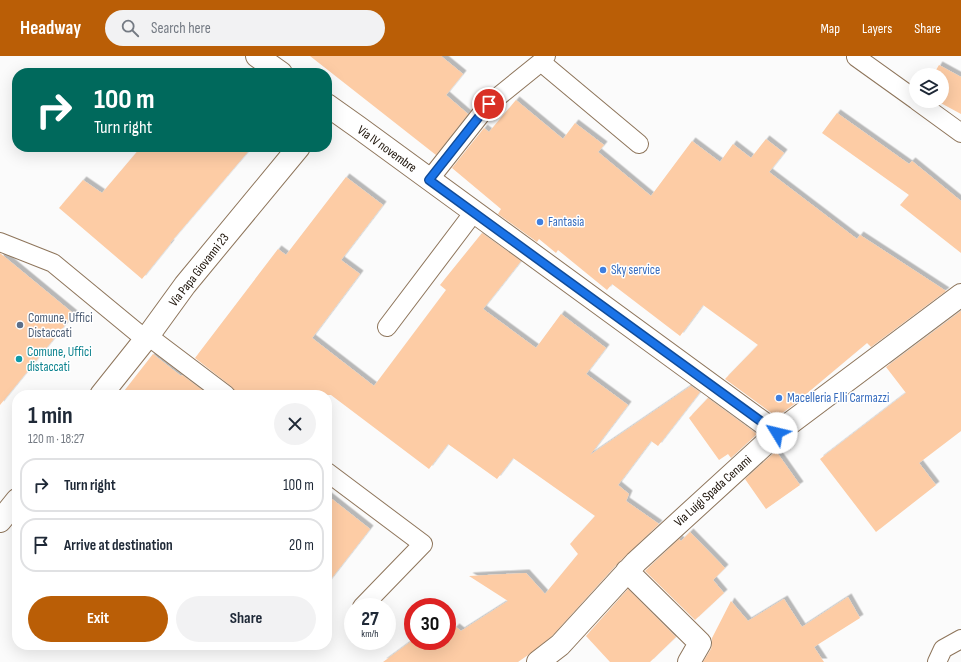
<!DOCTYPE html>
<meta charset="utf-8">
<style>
body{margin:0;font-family:"Sofia Sans Condensed",sans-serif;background:#f2f2f3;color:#1f2937;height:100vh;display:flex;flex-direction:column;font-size:15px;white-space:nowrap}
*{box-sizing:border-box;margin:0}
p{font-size:13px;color:#747a83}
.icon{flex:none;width:22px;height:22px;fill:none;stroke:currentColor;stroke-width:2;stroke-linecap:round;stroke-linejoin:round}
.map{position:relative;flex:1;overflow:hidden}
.side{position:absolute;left:12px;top:334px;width:320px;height:260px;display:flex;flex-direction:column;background:#fff;border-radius:16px;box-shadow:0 4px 16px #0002}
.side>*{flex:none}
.hud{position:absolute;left:12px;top:12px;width:320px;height:84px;border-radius:16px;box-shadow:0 4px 16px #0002;background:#00695c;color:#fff;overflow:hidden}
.fabs{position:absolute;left:909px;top:12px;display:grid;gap:8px}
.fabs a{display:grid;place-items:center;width:40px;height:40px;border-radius:50%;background:#fff;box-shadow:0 4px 16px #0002;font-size:20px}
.speed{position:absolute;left:344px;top:542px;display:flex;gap:8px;font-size:20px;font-weight:700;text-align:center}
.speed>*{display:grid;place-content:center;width:52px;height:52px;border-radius:50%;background:#fff;box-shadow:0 4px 16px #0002;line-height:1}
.speed small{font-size:10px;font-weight:400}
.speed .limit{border:6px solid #d22;background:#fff;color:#111}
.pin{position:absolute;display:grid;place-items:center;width:34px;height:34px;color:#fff;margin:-17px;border:2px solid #fff;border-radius:50%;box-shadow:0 1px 4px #0007}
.me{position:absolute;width:44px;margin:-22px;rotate:306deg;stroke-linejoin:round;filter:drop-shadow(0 0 3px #0008)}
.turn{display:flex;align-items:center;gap:14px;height:84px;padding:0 16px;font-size:18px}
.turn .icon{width:52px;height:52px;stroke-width:2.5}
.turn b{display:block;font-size:28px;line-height:34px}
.round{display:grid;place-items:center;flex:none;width:42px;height:42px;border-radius:21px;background:#f2f2f3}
.summary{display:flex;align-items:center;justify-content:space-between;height:68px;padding:0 16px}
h1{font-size:24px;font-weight:700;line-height:30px}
.cta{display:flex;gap:8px;margin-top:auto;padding:8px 16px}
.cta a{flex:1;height:46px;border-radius:24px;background:#ba5e06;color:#fff;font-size:16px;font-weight:700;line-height:46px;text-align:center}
.cta a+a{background:#f2f2f3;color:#1f2937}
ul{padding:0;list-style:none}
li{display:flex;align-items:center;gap:12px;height:54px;margin:0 8px 6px;padding:0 8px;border:2px solid #e0e1e3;border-radius:16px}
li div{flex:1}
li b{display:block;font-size:15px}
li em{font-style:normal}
header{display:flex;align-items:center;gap:24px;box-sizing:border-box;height:56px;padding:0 20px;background:#ba5e06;color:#fff}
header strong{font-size:19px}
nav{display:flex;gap:22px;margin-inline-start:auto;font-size:14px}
.search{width:280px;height:36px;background:#f2f2f3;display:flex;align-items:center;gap:10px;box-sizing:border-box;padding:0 14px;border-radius:22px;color:#747a83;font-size:15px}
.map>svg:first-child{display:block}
</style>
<header>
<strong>Headway</strong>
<div class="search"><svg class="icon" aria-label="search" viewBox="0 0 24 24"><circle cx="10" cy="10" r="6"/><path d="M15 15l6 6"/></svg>Search here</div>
<nav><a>Map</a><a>Layers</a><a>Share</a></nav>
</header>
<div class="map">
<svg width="961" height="606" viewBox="0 0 961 606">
<defs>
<filter id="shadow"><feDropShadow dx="3.5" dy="-3.5" stdDeviation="0" flood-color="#0004"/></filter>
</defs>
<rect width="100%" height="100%" fill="#fbfbfb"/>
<path fill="#fdcca5" filter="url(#shadow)" d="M 310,0 L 441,0 L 463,18 L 446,39 L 468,58 L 436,99 Z
M 939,9 L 961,21 L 961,58 L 937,45 L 942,45 L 942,19 L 933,19 Z
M 516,44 L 563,83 L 575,67 L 604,89 L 598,96 L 651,140 L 692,85 L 720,106 L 733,88 L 751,102 L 766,83 L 784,97 L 769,116 L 857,183 L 860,179 L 946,235 L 871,291 L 867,287 L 793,349 L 777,361 L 725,323 L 758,289 L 703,249 L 680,280 L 612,228 L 607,234 L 558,194 L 556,197 L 539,183 L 537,186 L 498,158 L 501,153 L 452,112 L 484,72 L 489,76 Z
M 837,57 L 909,108 L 912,105 L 961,145 L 961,197 L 900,149 L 909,139 L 822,77 Z
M 141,91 L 252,91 L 170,187 L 171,187 L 142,223 L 59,152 L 83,124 L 102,137 Z
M 346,121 L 383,149 L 341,204 L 360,218 L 312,282 L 374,330 L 446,234 L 440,229 L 482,177 L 521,205 L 483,253 L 536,292 L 561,258 L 606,292 L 586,318 L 628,349 L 590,399 L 691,330 L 700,336 L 658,390 L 651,385 L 618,429 L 629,438 L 626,445 L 659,468 L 618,507 L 552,580 L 528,599 L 518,606 L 383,606 L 413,584 L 413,585 L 447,585 L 447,567 L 452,575 L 456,571 L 461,575 L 508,545 L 469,520 L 526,517 L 545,538 L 578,498 L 570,488 L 595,460 L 513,402 L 497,423 L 448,388 L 429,413 L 331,339 L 236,339 L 235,335 L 232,331 L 195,302 L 278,193 L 286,199 Z
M 0,197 L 74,258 L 0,349 Z
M 961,255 L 961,375 L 919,407 L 936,429 L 876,476 L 820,403 L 906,337 L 886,311 Z
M 153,298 L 181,320 L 182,319 L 209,339 L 121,339 Z
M 708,342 L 757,378 L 731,402 L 728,398 L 719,404 L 689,362 Z
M 776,395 L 800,429 L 766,453 L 745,423 Z
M 327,439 L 370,473 L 327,528 Z
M 690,476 L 725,512 L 713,524 L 724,537 L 695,564 L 645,515 L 679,483 L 681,485 Z
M 628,533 L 676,581 L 650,606 L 610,606 L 586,580 Z
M 848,541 L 860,562 L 814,591 L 824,606 L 703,606 L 711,593 L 712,588 L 712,582 L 731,545 L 748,565 L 784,543 L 802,571 Z"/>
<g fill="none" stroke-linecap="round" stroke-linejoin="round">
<g stroke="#8e755b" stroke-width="20">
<path id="lane" d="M 856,1 L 916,44
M 541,6 L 639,88
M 917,45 L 961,77
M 429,124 L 489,48 L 541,6 L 546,0
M 0,186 L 53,207 L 145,283
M 387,271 L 474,156
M 148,280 L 226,339
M 327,416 L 423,488 L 362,551
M 937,606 L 943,593 L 961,583"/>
</g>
<g stroke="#8e755b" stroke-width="24">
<path id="street" d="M 257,0 L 281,17
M 327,49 L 358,71 L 777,377
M 101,339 L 148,280 L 185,229 L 299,91
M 0,465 L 17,444
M 627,515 L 700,587 L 689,606
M 538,606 L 560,589 L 636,506 L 777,377 L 961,239"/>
</g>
<use href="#lane" stroke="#fff" stroke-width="18"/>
<use href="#street" stroke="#fff" stroke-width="22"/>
</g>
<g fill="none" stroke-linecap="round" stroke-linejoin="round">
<g stroke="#114b97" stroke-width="10">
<path id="route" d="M 489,48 L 429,124 L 777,377"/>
</g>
<use href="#route" stroke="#1a73e8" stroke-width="7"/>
</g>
<g fill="#3f7fe0" stroke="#fff" stroke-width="1.5">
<circle cx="540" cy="166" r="4"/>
<circle cx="603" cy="214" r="4"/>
<circle cx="779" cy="342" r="4"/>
</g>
<circle fill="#5c6f8a" stroke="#fff" stroke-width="1.5" cx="20" cy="269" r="4"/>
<circle fill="#0f9aa8" stroke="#fff" stroke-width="1.5" cx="19" cy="303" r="4"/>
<g text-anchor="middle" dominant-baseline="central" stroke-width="3" stroke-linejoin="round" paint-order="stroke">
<g font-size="13" fill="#1c1208" stroke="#fff">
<text transform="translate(387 93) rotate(36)">Via IV novembre</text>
<text transform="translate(199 214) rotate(-52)">Via Papa Giovanni 23</text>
<text transform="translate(713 435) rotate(-42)">Via Luigi Spada Cenami</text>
</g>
<g font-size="13" fill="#366cbe" stroke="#fff" text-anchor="start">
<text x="548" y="166">Fantasia</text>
<text x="611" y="214">Sky service</text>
<text x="787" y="342">Macelleria F.lli Carmazzi</text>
</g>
<g font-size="13" fill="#4e5e75" stroke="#fff" text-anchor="start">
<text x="28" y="262">Comune, Uffici<tspan x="28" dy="15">Distaccati</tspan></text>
</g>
<g font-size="13" fill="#0d838f" stroke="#fff" text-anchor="start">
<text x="27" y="296">Comune, Uffici<tspan x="27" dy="15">distaccati</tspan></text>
</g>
</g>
</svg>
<div class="fabs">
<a><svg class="icon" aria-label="layers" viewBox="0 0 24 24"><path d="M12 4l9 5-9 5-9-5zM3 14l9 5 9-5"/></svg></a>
</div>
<div class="speed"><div>27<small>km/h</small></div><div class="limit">30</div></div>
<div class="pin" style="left:489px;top:48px;background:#d93025"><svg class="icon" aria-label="arrive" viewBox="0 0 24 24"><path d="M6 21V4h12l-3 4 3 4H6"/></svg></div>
<svg class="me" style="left:777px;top:377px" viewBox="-20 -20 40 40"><circle r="19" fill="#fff"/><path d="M0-13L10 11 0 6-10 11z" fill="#1a73e8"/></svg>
<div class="hud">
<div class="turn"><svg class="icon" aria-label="right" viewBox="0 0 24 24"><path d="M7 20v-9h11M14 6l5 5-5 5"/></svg><div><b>100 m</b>Turn right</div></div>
</div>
<section class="side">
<div class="summary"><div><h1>1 min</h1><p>120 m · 18:27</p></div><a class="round"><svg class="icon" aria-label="close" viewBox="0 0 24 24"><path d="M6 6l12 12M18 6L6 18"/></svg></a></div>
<ul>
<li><svg class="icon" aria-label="right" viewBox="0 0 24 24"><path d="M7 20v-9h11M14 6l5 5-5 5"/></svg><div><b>Turn right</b></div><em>100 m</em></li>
<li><svg class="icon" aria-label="arrive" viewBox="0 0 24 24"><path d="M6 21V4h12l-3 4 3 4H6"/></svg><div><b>Arrive at destination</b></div><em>20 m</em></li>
</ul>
<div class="cta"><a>Exit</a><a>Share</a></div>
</section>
</div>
